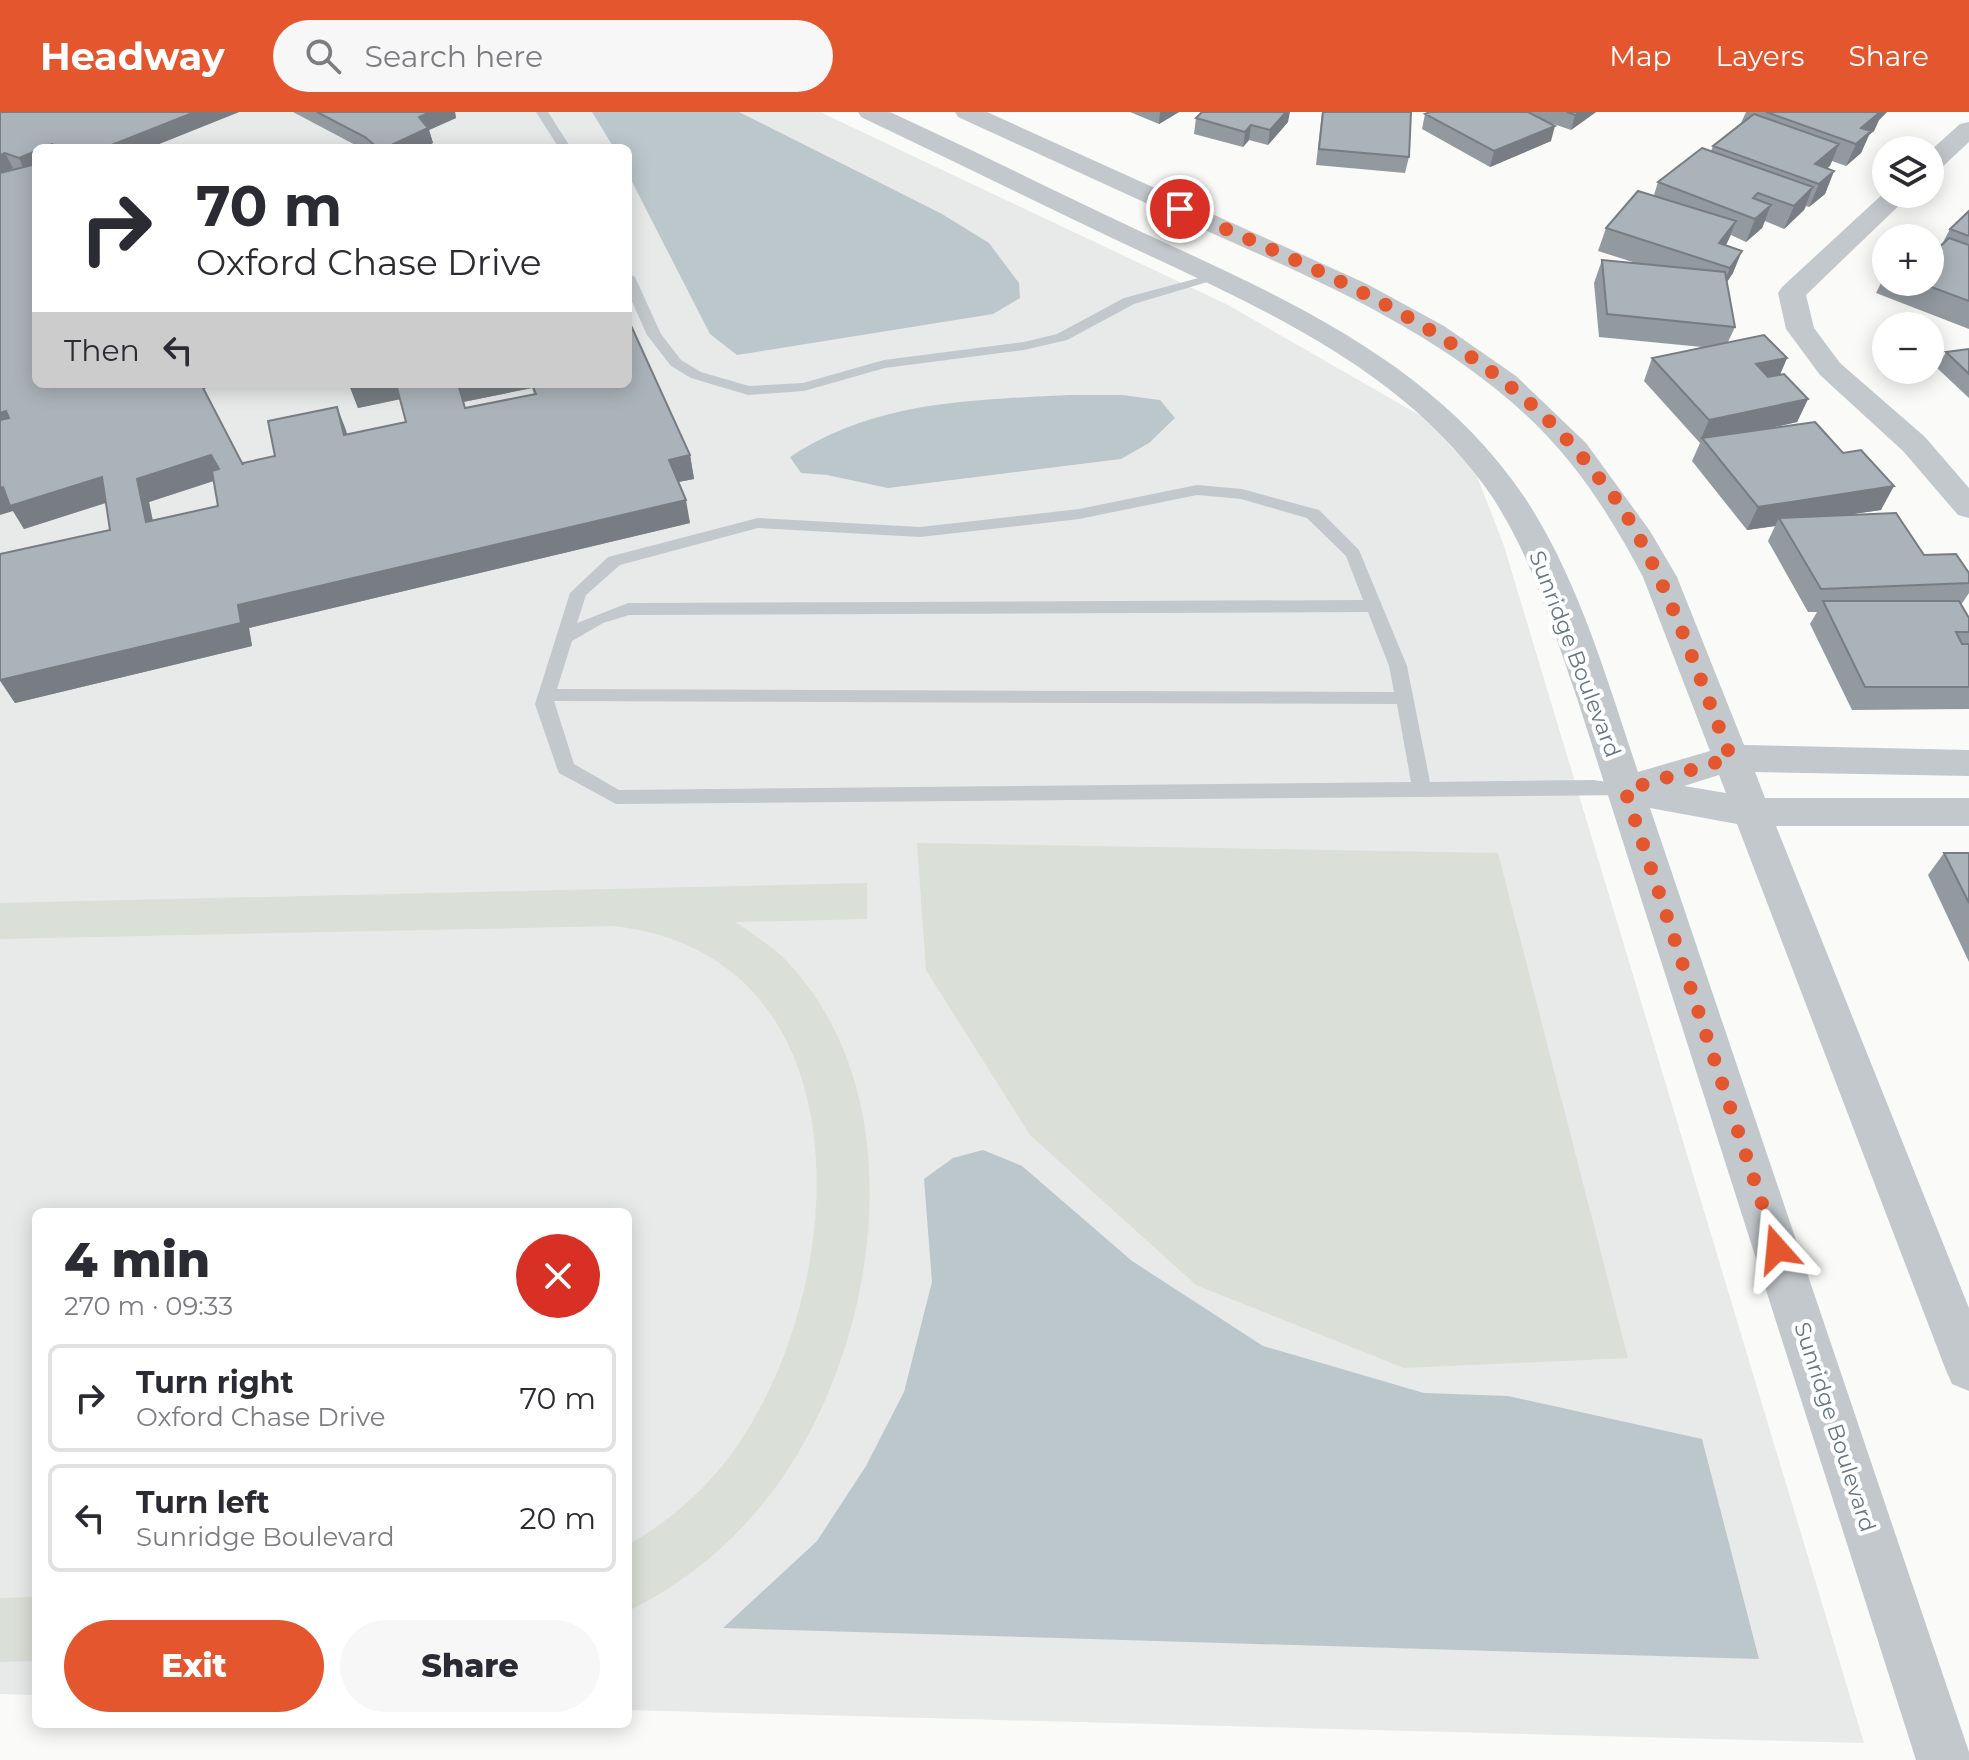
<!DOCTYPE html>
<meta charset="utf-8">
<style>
body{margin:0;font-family:Montserrat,sans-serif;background:#f7f7f7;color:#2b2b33;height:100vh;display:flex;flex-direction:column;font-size:30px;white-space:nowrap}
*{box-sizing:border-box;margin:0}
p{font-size:26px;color:#7c7c81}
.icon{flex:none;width:44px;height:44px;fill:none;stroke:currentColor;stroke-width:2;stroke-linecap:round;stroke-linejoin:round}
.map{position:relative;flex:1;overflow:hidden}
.panel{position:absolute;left:32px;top:1096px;width:600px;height:520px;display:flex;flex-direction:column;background:#fff;border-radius:12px;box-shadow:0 4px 20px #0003}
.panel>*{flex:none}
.banner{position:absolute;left:32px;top:32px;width:600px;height:244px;border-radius:12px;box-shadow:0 4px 20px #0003;background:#fff;color:#2b2b33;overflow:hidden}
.fabs{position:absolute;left:1872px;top:24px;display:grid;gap:16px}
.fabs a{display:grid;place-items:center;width:72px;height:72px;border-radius:50%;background:#fff;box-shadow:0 4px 20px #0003;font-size:40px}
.pin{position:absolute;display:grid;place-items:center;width:68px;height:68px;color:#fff;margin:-34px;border:4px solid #fff;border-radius:50%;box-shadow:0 2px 8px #0007}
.me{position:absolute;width:88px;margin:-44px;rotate:342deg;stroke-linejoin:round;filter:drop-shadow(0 0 6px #0008)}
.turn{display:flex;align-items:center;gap:28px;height:168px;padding:0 32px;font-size:36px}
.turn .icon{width:104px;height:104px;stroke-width:2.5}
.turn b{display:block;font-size:56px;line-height:68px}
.then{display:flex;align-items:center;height:76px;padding:0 32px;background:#0003;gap:16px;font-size:30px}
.round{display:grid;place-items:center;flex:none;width:84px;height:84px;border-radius:42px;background:#f7f7f7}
.head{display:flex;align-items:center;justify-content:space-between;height:136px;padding:0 32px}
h1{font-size:48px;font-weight:800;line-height:60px}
.primary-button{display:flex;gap:16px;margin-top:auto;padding:16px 32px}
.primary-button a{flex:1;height:92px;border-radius:48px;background:#e4572e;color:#fff;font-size:32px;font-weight:800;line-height:92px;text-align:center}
.primary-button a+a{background:#f7f7f7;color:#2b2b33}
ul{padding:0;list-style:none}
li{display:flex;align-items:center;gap:24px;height:108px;margin:0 16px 12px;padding:0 16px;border:4px solid #e1e1e2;border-radius:12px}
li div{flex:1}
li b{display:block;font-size:30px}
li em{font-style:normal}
header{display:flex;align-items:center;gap:48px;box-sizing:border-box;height:112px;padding:0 40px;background:#e4572e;color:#fff}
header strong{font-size:38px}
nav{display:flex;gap:44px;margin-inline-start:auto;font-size:28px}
.search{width:560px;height:72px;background:#f7f7f7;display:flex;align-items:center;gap:20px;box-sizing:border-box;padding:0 28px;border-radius:44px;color:#7c7c81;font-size:30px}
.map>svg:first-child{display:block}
</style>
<header>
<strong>Headway</strong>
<div class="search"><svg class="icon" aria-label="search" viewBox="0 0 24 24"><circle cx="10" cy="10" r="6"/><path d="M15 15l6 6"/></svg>Search here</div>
<nav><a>Map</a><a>Layers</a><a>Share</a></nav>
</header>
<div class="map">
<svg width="1969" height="1648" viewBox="0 0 1969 1648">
<rect width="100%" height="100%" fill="#fafaf8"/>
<path fill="#e8e9e9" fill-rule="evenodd" d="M 0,0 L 820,0 L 1228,193 L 1463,328 L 1504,434 L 1864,1631 L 628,1598 L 628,1100 L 36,1100 L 36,1583 L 0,1582 ZM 36,36 L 628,36 L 628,272 L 36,272 Z"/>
<path fill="#dadfd7" d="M 917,731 L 1498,741 L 1628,1246 L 1404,1256 L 1196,1173 L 1030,1023 L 926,858 Z
M 867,771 L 867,807 L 736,810 C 756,825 777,837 793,856 C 916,994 877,1237 775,1376 C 737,1428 686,1471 628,1499 L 628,1433 C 672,1408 711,1373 739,1331 C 850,1168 869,843 614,814 L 0,827 L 0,791 Z
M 36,1485 L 36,1549 L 0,1550 L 0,1486 Z"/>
<path fill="#bbc7cb" d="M 592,0 L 739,0 L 942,102 L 989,131 L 1019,171 L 1020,186 L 993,202 L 737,243 L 710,222 L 628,62 L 628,36 L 614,36 Z
M 1070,283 L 1122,283 L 1160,288 L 1175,306 L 1149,331 L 1121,347 L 888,376 L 827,363 L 801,361 L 790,345 C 875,289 971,288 1070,283 Z
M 983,1038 L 1022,1054 L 1132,1149 L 1263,1234 L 1424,1281 L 1508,1284 L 1702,1327 L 1759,1547 L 723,1516 L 817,1429 L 866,1354 L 904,1280 L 932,1170 L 924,1067 L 953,1046 Z"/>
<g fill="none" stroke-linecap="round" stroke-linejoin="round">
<path fill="#c3c8cc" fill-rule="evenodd" d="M 536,0 L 548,0 L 571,36 L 559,36 Z
M 628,161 L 635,165 L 661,222 L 681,248 L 701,260 L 749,274 L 803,271 L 884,248 L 1024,230 L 1057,222 L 1124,186 L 1217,161 L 1224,165 L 1134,192 L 1067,228 L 1024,238 L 885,256 L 804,279 L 748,283 L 691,266 L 671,254 L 647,223 L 628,181 Z
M 1197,373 L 1242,377 L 1319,398 L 1359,438 L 1407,554 L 1430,670 L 1593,668 L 1632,673 L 1634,678 L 1632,683 L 616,692 L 559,661 L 557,656 L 535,592 L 570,481 L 608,445 L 758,406 L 920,415 L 1079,397 ZM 1197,383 L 1241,387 L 1307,406 L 1346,444 L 1363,488 L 628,491 L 577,511 L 586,483 L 620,453 L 758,416 L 920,425 L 1079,407 ZM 1368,500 L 1389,554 L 1394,580 L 557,577 L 572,529 L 603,511 L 629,503 ZM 554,589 L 1397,592 L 1411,670 L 619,678 L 574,652 Z"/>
<path fill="#c3c8cc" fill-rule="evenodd" d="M 858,0 L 890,0 C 971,37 1050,77 1131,115 C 1277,183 1432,247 1525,386 C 1579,468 1607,568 1638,660 L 1710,639 L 1643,465 C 1612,406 1576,349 1526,303 C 1435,219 1320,169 1207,119 C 1124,81 1041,43 958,5 L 955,0 L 987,0 L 1367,172 L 1444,214 L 1516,264 L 1586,331 L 1650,419 L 1677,465 L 1744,633 L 1969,638 L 1969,664 L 1755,660 L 1765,686 L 1969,686 L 1969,714 L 1776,714 L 1969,1196 L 1969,1279 L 1952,1272 L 1945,1256 L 1737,712 L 1650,696 L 1969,1640 L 1969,1648 L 1916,1648 L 1577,586 C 1552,514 1530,438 1486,376 C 1396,250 1247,190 1112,126 C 1028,86 945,45 861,5 ZM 1719,663 L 1726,681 L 1684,674 Z
M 1969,10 L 1969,30 L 1939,58 L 1930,61 L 1930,39 L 1960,12 Z
M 1886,79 L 1886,82 L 1911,82 L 1806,183 L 1814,216 L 1840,251 L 1925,325 L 1969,376 L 1969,406 L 1958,403 L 1903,339 L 1820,263 L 1786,217 L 1778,181 L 1782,175 Z"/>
</g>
<path fill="#929a9f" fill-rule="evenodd" d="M 0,0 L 239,0 L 149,36 L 36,36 L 36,272 L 218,272 L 204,277 L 243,353 L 275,344 L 337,295 L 347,323 L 406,310 L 400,287 L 358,296 L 349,272 L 628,272 L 690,343 L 694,367 L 678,370 L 690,411 L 249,516 L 252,534 L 15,591 L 0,569 L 110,418 L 106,391 L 24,417 L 13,399 ZM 532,276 L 534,282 L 465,296 L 463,290 ZM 214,369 L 218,394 L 152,408 L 149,390 Z
M 293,0 L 455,0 L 456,6 L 429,18 L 433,31 L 423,36 L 361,36 Z
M 1130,0 L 1179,0 L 1159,12 Z
M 1322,0 L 1409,45 L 1405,61 L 1316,53 Z
M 1428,0 L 1596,0 L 1571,18 L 1545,9 L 1551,29 L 1490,55 L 1422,17 L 1425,2 Z
M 1746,0 L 1887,0 L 1879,8 L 1874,19 L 1869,23 L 1861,41 L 1846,54 L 1832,49 L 1827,56 L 1834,59 L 1825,82 L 1809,95 L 1806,94 L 1804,98 L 1784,117 L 1765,109 L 1762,116 L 1746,130 L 1731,123 L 1726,133 L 1733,161 L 1727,170 L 1735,215 L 1728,230 L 1787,246 L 1780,263 L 1808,287 L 1797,310 L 1765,317 L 1881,398 L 1846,403 L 1924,443 L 1969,461 L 1969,481 L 1961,493 L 1969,506 L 1969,597 L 1852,598 L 1810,512 L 1817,500 L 1808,500 L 1768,429 L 1775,414 L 1747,418 L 1692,349 L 1700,331 L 1644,269 L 1652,246 L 1702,235 L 1599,225 L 1594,171 L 1602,148 L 1636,151 L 1598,139 L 1606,116 L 1654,83 L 1658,70 L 1711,39 L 1713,34 L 1741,11 Z
M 1196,6 L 1288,10 L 1268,33 L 1249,28 L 1243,35 L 1194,22 Z
M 1969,99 L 1969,217 L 1876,181 L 1886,161 L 1886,170 L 1930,170 L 1942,132 L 1950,117 Z
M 1969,237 L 1969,286 L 1937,256 L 1946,240 Z
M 1944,741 L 1969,741 L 1969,850 L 1928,763 Z"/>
<path fill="#777d82" d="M 195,0 L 239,0 L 149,36 L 104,36 Z
M 430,0 L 455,0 L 456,6 L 429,18 L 433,31 L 423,36 L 385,36 L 419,5 Z
M 1160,0 L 1179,0 L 1159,12 Z
M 1286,0 L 1290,0 L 1288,10 L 1268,33 L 1270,18 Z
M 1580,0 L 1596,0 L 1571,18 L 1575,3 Z
M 1879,0 L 1887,0 L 1879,8 L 1874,19 L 1869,23 L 1861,41 L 1846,54 L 1856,32 L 1861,16 Z
M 1251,13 L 1249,28 L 1243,35 L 1245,20 Z
M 1555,14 L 1551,29 L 1490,55 L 1494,39 Z
M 1839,32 L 1830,54 L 1811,70 L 1815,52 Z
M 36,39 L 36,57 L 26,62 L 19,46 Z
M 5,41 L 13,56 L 0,62 L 0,43 Z
M 1834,59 L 1825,82 L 1809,95 L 1819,72 Z
M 1813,75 L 1804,98 L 1784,117 L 1794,94 Z
M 1771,93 L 1762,116 L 1746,130 L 1755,107 Z
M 1736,109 L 1727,131 L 1713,150 L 1719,131 Z
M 1742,139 L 1733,161 L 1721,178 L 1730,156 Z
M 1787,246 L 1777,269 L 1745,276 L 1756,252 Z
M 200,272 L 218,272 L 218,273 L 202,277 Z
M 355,272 L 396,272 L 401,287 L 358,296 L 349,273 Z
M 458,272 L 531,272 L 532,276 L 463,290 Z
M 1808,287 L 1797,310 L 1705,330 L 1702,326 L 1699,331 L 1709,308 Z
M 337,295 L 346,318 L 353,347 L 344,323 Z
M 6,299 L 19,322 L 0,309 L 0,301 Z
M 211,343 L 222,366 L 149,390 L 158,433 L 146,410 L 137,367 Z
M 690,343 L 694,367 L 673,371 L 669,348 Z
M 102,365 L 114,388 L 24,417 L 13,399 L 0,403 L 0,376 Z
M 1894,374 L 1881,398 L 1783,412 L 1779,406 L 1775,414 L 1747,418 L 1758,395 Z
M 686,388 L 690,411 L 249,516 L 252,534 L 15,591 L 0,568 L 238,493 Z"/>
<path fill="#aab3b9" stroke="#777d82" stroke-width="2" fill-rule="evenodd" d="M 0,0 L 195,0 L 104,36 L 59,36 L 52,32 L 42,36 L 36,36 L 36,39 L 19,46 L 5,41 L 0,43 Z
M 317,0 L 430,0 L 419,5 L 428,16 L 385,36 L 378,36 L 365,25 Z
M 1202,0 L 1286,0 L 1270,18 L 1251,13 L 1245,20 L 1196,6 Z
M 1323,0 L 1411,0 L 1409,45 L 1319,37 Z
M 1430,0 L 1528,0 L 1555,14 L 1494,39 L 1425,2 Z
M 1567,0 L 1580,0 L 1575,3 Z
M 1766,0 L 1880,0 L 1861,16 L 1871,19 L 1856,32 Z
M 1754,2 L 1839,32 L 1815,52 L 1834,59 L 1819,72 L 1713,34 Z
M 1702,36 L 1813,75 L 1794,94 L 1758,81 L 1753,86 L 1771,93 L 1755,107 L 1658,70 Z
M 36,52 L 36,272 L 201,272 L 243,353 L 243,351 L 275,344 L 268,309 L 337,295 L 344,323 L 406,310 L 396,272 L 458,272 L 465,296 L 536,282 L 532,272 L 628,272 L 628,207 L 690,343 L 669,348 L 686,388 L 238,493 L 241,511 L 0,568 L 0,442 L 110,418 L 102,365 L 10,394 L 3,375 L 0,376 L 0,308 L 9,306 L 6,299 L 0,301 L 0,61 ZM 211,343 L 219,357 L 212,359 L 218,394 L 146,410 L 137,367 Z
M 1638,79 L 1736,109 L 1719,131 L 1742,139 L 1730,156 L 1606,116 Z
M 1969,99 L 1969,124 L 1950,117 Z
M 1949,126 L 1969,133 L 1969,189 L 1918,170 L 1930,170 L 1930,144 Z
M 1602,148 L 1725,160 L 1735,215 L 1607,202 Z
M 1764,223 L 1787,246 L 1756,252 L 1768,265 L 1784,262 L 1808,287 L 1709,308 L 1652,246 Z
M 1969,237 L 1969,262 L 1946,240 Z
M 1815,310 L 1843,341 L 1861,338 L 1894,374 L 1758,395 L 1702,326 Z
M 1896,401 L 1924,443 L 1956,442 L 1969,461 L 1969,471 L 1821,477 L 1779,406 Z
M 1823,489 L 1959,489 L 1969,506 L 1969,520 L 1956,520 L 1962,532 L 1969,532 L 1969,575 L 1865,575 Z
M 1944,741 L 1969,741 L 1969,791 Z"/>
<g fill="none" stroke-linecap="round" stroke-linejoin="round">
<path stroke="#e4572e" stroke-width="14" stroke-dasharray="0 25.2" d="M 1180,97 C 1329,163 1488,225 1592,357 C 1603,372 1616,385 1625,401 C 1671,477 1698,564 1731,646 L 1625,678 L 1777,1137"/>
</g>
<g text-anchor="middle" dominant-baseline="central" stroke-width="8" stroke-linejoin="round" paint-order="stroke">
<g font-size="22" fill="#657683" stroke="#fff">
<text transform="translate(1575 542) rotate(69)">Sunridge Boulevard</text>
<text transform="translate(1835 1315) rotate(72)">Sunridge Boulevard</text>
</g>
</g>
</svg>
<div class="fabs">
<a><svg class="icon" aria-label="layers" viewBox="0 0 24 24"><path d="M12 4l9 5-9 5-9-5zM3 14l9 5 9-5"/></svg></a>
<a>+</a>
<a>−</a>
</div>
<div class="pin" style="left:1180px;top:97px;background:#d93025"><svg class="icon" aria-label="arrive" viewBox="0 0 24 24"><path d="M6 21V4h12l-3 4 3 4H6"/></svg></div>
<svg class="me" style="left:1777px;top:1137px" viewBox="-20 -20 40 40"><path d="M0-17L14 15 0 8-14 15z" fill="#e4572e" stroke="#fff" stroke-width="4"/></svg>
<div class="banner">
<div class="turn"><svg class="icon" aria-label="right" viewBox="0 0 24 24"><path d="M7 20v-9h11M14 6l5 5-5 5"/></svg><div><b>70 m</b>Oxford Chase Drive</div></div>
<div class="then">Then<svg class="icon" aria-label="left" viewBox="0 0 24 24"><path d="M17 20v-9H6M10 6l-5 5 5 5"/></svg></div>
</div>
<section class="panel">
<div class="head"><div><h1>4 min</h1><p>270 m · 09:33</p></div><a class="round" style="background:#d93025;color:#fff"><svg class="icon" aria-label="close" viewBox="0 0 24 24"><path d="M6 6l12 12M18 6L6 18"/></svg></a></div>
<ul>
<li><svg class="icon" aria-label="right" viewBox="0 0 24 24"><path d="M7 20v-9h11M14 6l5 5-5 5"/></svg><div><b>Turn right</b><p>Oxford Chase Drive</p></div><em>70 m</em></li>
<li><svg class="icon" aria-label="left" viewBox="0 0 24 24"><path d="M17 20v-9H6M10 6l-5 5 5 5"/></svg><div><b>Turn left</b><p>Sunridge Boulevard</p></div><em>20 m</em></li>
</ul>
<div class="primary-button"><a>Exit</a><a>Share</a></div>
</section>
</div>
